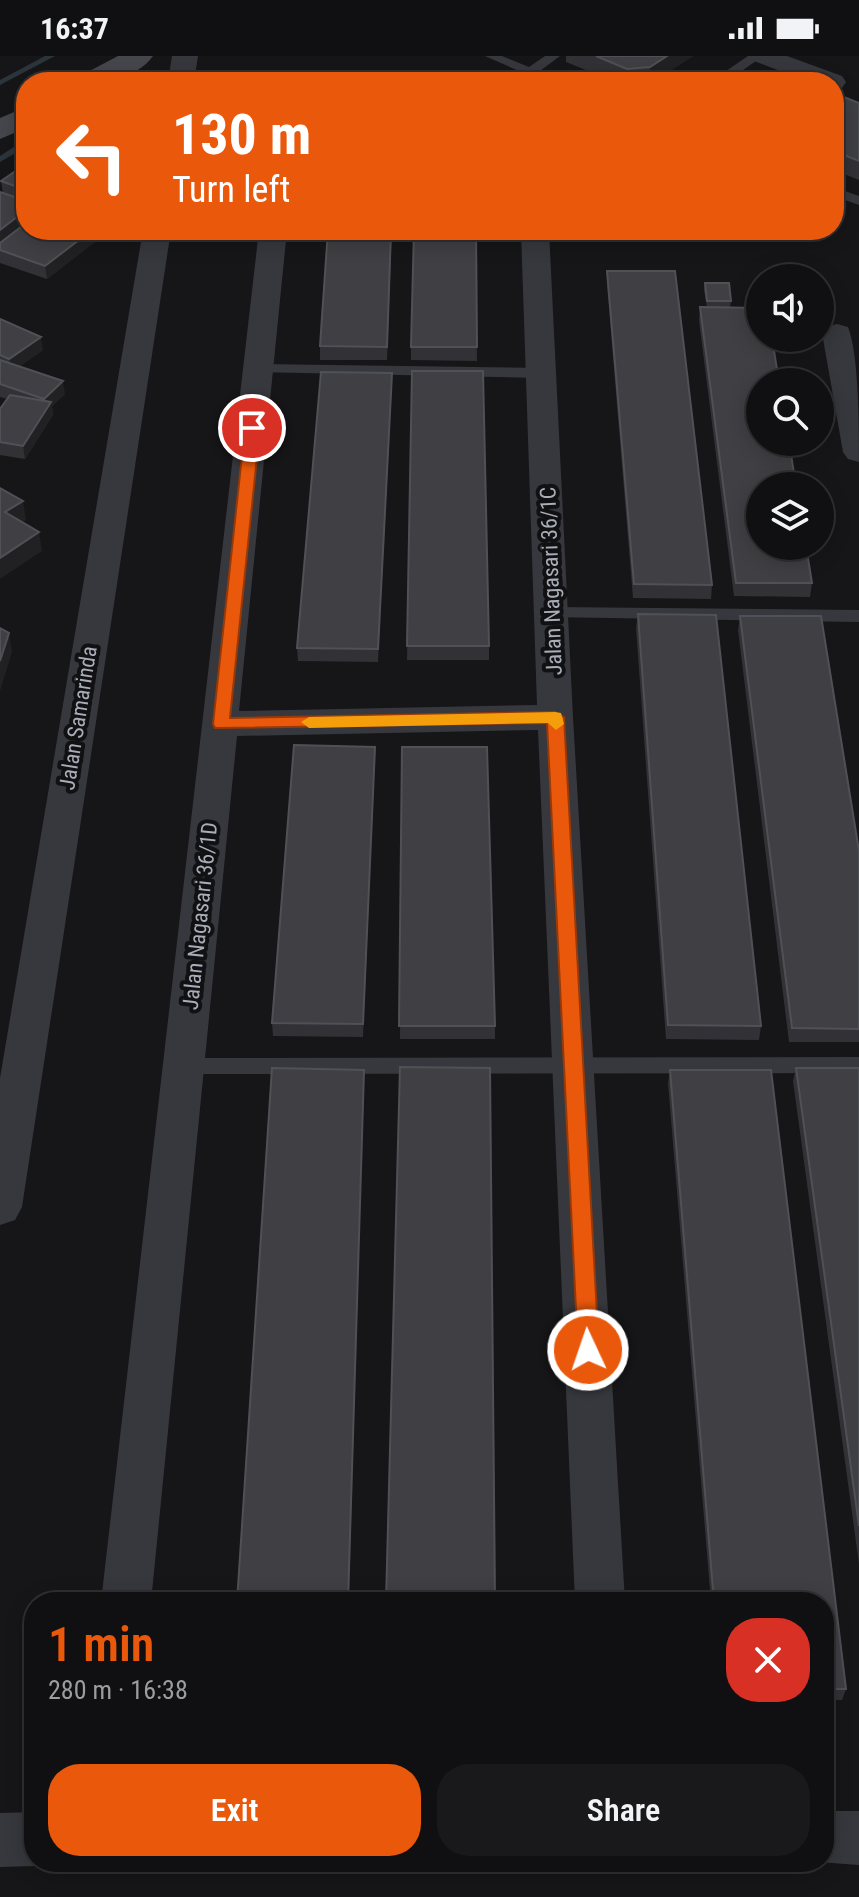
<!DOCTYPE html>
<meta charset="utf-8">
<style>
body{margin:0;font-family:"Roboto Condensed",sans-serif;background:#19191b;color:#f1f3f6;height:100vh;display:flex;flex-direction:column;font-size:30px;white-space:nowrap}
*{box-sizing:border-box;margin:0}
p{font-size:26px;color:#9c9d9f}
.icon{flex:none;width:44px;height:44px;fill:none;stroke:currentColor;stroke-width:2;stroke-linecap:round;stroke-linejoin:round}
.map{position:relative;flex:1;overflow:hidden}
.side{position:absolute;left:24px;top:1536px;width:810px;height:280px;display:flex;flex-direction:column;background:#101012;border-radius:32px;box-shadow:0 4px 20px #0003,0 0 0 2px #303032}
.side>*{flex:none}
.banner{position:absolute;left:16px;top:16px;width:828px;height:168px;border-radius:32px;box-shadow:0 4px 20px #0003,0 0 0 2px #303032;background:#ea580c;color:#fff;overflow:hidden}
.controls{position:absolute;left:746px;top:208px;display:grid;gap:16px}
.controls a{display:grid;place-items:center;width:88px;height:88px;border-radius:50%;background:#101012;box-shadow:0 4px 20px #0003,0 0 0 2px #303032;font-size:40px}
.pin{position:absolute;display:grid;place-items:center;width:68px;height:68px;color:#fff;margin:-34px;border:4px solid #fff;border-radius:50%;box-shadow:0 2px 8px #0007}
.me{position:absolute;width:88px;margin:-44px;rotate:357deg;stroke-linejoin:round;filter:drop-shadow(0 0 6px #0008)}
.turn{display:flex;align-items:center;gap:28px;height:168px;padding:0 24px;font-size:36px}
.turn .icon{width:104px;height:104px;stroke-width:2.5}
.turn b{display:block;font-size:56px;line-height:68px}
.round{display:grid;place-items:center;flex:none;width:84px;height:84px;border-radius:32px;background:#19191b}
.overview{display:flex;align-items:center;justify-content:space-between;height:136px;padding:0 24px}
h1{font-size:48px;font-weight:600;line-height:60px;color:#ea580c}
.action{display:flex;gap:16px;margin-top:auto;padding:16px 24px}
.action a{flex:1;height:92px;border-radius:32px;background:#ea580c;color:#fff;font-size:32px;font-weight:600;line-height:92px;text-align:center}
.action a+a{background:#19191b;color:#f1f3f6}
.status{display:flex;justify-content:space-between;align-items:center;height:56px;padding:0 40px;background:#101012;direction:ltr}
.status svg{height:22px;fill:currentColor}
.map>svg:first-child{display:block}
</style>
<div class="status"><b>16:37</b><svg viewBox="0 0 49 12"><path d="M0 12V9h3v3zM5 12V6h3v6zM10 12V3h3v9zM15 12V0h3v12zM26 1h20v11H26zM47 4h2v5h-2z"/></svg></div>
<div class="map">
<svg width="859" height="1841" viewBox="0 0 859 1841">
<rect width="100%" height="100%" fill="#161618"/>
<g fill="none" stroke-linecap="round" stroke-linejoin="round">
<path fill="#2c353c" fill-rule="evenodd" d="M 45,0 L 55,0 L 0,29 L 0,24 Z
M 23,85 L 26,85 L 26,91 L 0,106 L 0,100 Z"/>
<path fill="#37383d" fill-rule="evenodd" d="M 485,0 L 502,0 L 529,11 L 545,0 L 560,0 L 540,15 L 563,26 L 544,26 Z
M 748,0 L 763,0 L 726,26 L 710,26 Z
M 834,131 L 859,140 L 859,149 L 834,140 Z
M 259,308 L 542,312 L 550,317 L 542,322 L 254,316 L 251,313 Z
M 553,551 L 859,554 L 859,566 L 547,561 L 544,557 Z
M 859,1001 L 859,1017 L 184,1018 L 177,1016 L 174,1010 L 177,1004 L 184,1002 Z"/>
<path fill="#37383d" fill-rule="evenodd" d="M 172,0 L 198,0 L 194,26 L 168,26 Z
M 750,0 L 787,0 L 842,20 L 846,26 L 842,32 L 834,34 L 834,26 L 809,26 L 754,5 Z
M 143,174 L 171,174 L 22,1151 L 15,1164 L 0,1169 L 0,1022 Z
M 259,174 L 287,174 L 239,655 L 537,649 L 521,175 L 549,175 L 573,661 L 625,1546 L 575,1546 L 538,674 L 237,680 L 151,1546 L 101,1546 Z
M 837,268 L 848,271 C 859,299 859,371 859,406 L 848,403 L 843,396 L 822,277 L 826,271 Z
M 824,1755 L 859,1755 L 859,1809 L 818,1806 L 824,1806 Z
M 34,1756 L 34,1806 L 43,1806 L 34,1810 L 0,1811 L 0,1757 Z"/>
<path fill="#45474d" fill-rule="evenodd" d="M 118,0 L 153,0 C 136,24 102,26 76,26 L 80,20 Z
M 26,51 L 26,72 L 0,83 L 0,62 Z"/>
</g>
<path fill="#323236" d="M 566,0 L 693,0 L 653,26 L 615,26 L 566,6 Z
M 834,37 L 859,47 L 859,124 L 834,114 Z
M 26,108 L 26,174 L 95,174 L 96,185 L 47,223 L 0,207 L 0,136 L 3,137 L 1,125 Z
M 392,174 L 387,304 L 320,304 L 320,290 Z
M 476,174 L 477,305 L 411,304 L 411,291 Z
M 607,215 L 712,529 L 711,543 L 633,542 L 607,228 Z
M 705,227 L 731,245 L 730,252 L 812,527 L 810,541 L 734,540 L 699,265 L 700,251 L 707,251 L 704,234 Z
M 0,263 L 43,294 L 20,310 L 65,338 L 52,350 L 53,359 L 25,403 L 0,399 L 0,353 L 7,343 L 0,341 Z
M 412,315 L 489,590 L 489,604 L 407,604 Z
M 392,317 L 378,606 L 298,605 L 297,592 Z
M 638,558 L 761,970 L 759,984 L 666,983 L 636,572 Z
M 740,560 L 859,795 L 859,986 L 789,986 L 738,574 Z
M 375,691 L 363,981 L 273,980 L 272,967 Z
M 402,691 L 495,970 L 495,983 L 400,983 Z
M 796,1012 L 859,1012 L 859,1508 L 793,1025 Z
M 670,1014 L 771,1014 L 846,1633 L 842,1644 L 824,1644 L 824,1546 L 711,1546 L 668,1027 Z"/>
<path fill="#212124" d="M 667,0 L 693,0 L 653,26 L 649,26 L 650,11 Z
M 26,154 L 26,174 L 0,194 L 0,174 Z
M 92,174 L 95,174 L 96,185 L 47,223 L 45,210 Z
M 41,281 L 43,294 L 12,316 L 9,303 Z
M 392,317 L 392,331 L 378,606 L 378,593 Z
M 63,325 L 65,338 L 52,350 L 53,359 L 25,403 L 23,390 L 46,355 L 44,343 Z
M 23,445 L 26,464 L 9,475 L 5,456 Z
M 39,476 L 42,495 L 0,523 L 0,502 Z
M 9,577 L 12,596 L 0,635 L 0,605 Z
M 375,691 L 375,704 L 363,981 L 363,968 Z
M 364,1014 L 349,1546 L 348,1546 Z"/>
<path fill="#3f3f44" stroke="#4f5156" stroke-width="2" d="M 596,0 L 667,0 L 650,11 L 627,13 Z
M 778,16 L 804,26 L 744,26 L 753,20 Z
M 834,37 L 859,47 L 859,105 L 834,95 Z
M 26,108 L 26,134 L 1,125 Z
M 0,136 L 26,145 L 26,154 L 0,174 Z
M 26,167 L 26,174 L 92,174 L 45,210 L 0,194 L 0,187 Z
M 328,174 L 391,174 L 387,291 L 320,290 Z
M 414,174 L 476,174 L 477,291 L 411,291 Z
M 607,215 L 675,215 L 712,529 L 634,528 Z
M 705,227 L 729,227 L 731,245 L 707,245 Z
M 700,251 L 760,252 L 760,282 L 772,282 L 779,326 L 760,326 L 760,386 L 789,386 L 796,430 L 760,430 L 760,490 L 806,490 L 812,527 L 736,527 Z
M 0,263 L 41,281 L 9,303 L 0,299 Z
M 0,304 L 63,325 L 44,343 L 0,328 Z
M 412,315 L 483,315 L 489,590 L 407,590 Z
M 321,316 L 392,317 L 378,593 L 297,592 Z
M 10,339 L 51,346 L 23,390 L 0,386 L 0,353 Z
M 0,432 L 23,445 L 5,456 L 39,476 L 0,502 Z
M 638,558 L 716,559 L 761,970 L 668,969 Z
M 740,560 L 821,560 L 859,795 L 859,973 L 792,972 Z
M 0,572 L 9,577 L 0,605 Z
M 294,689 L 375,691 L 363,968 L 272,967 Z
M 402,691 L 487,691 L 495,970 L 399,970 Z
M 400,1011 L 490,1012 L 495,1546 L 386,1546 Z
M 272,1012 L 364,1014 L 348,1546 L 237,1546 Z
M 796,1012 L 859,1012 L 859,1470 Z
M 670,1014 L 771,1014 L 846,1633 L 824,1633 L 824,1546 L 714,1546 Z"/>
<path fill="#ea580c" stroke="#983908" stroke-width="2" d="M 252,368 L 260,372 L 230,662 L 555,656 L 564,661 L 599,1294 L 596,1300 L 588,1303 L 581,1300 L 578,1294 L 547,667 L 215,672 L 213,668 L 245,372 Z"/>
<path fill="#f59e0b" d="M 555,656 L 561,657 L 564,668 L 556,674 L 548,667 L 309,672 L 301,666 L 309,661 Z"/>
<g text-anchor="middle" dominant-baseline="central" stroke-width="8" stroke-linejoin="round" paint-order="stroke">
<g font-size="22" fill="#a8adb8" stroke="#111113">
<text transform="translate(551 525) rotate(-92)">Jalan Nagasari 36/1C</text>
<text transform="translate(78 662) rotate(-81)">Jalan Samarinda</text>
<text transform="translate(200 860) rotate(-84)">Jalan Nagasari 36/1D</text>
</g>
</g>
</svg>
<div class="controls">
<a><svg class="icon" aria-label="sound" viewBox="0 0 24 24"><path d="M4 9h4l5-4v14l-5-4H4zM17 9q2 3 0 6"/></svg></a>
<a><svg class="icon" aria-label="search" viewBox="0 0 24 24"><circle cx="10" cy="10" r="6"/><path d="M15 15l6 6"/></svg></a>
<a><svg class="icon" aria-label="layers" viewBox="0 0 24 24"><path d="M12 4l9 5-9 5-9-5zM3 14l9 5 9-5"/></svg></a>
</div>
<div class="pin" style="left:252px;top:372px;background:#d93025"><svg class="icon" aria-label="arrive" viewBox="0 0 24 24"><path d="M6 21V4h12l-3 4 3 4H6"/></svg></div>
<svg class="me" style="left:588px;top:1294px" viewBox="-20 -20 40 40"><circle r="17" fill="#ea580c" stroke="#fff" stroke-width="3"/><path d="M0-11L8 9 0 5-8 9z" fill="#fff"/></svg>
<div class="banner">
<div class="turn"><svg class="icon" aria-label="left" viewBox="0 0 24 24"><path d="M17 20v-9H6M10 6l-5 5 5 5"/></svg><div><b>130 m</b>Turn left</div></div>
</div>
<section class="side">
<div class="overview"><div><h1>1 min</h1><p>280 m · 16:38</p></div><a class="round" style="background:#d93025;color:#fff"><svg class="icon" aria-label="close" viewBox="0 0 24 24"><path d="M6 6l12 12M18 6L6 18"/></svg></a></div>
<div class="action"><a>Exit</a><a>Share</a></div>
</section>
</div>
